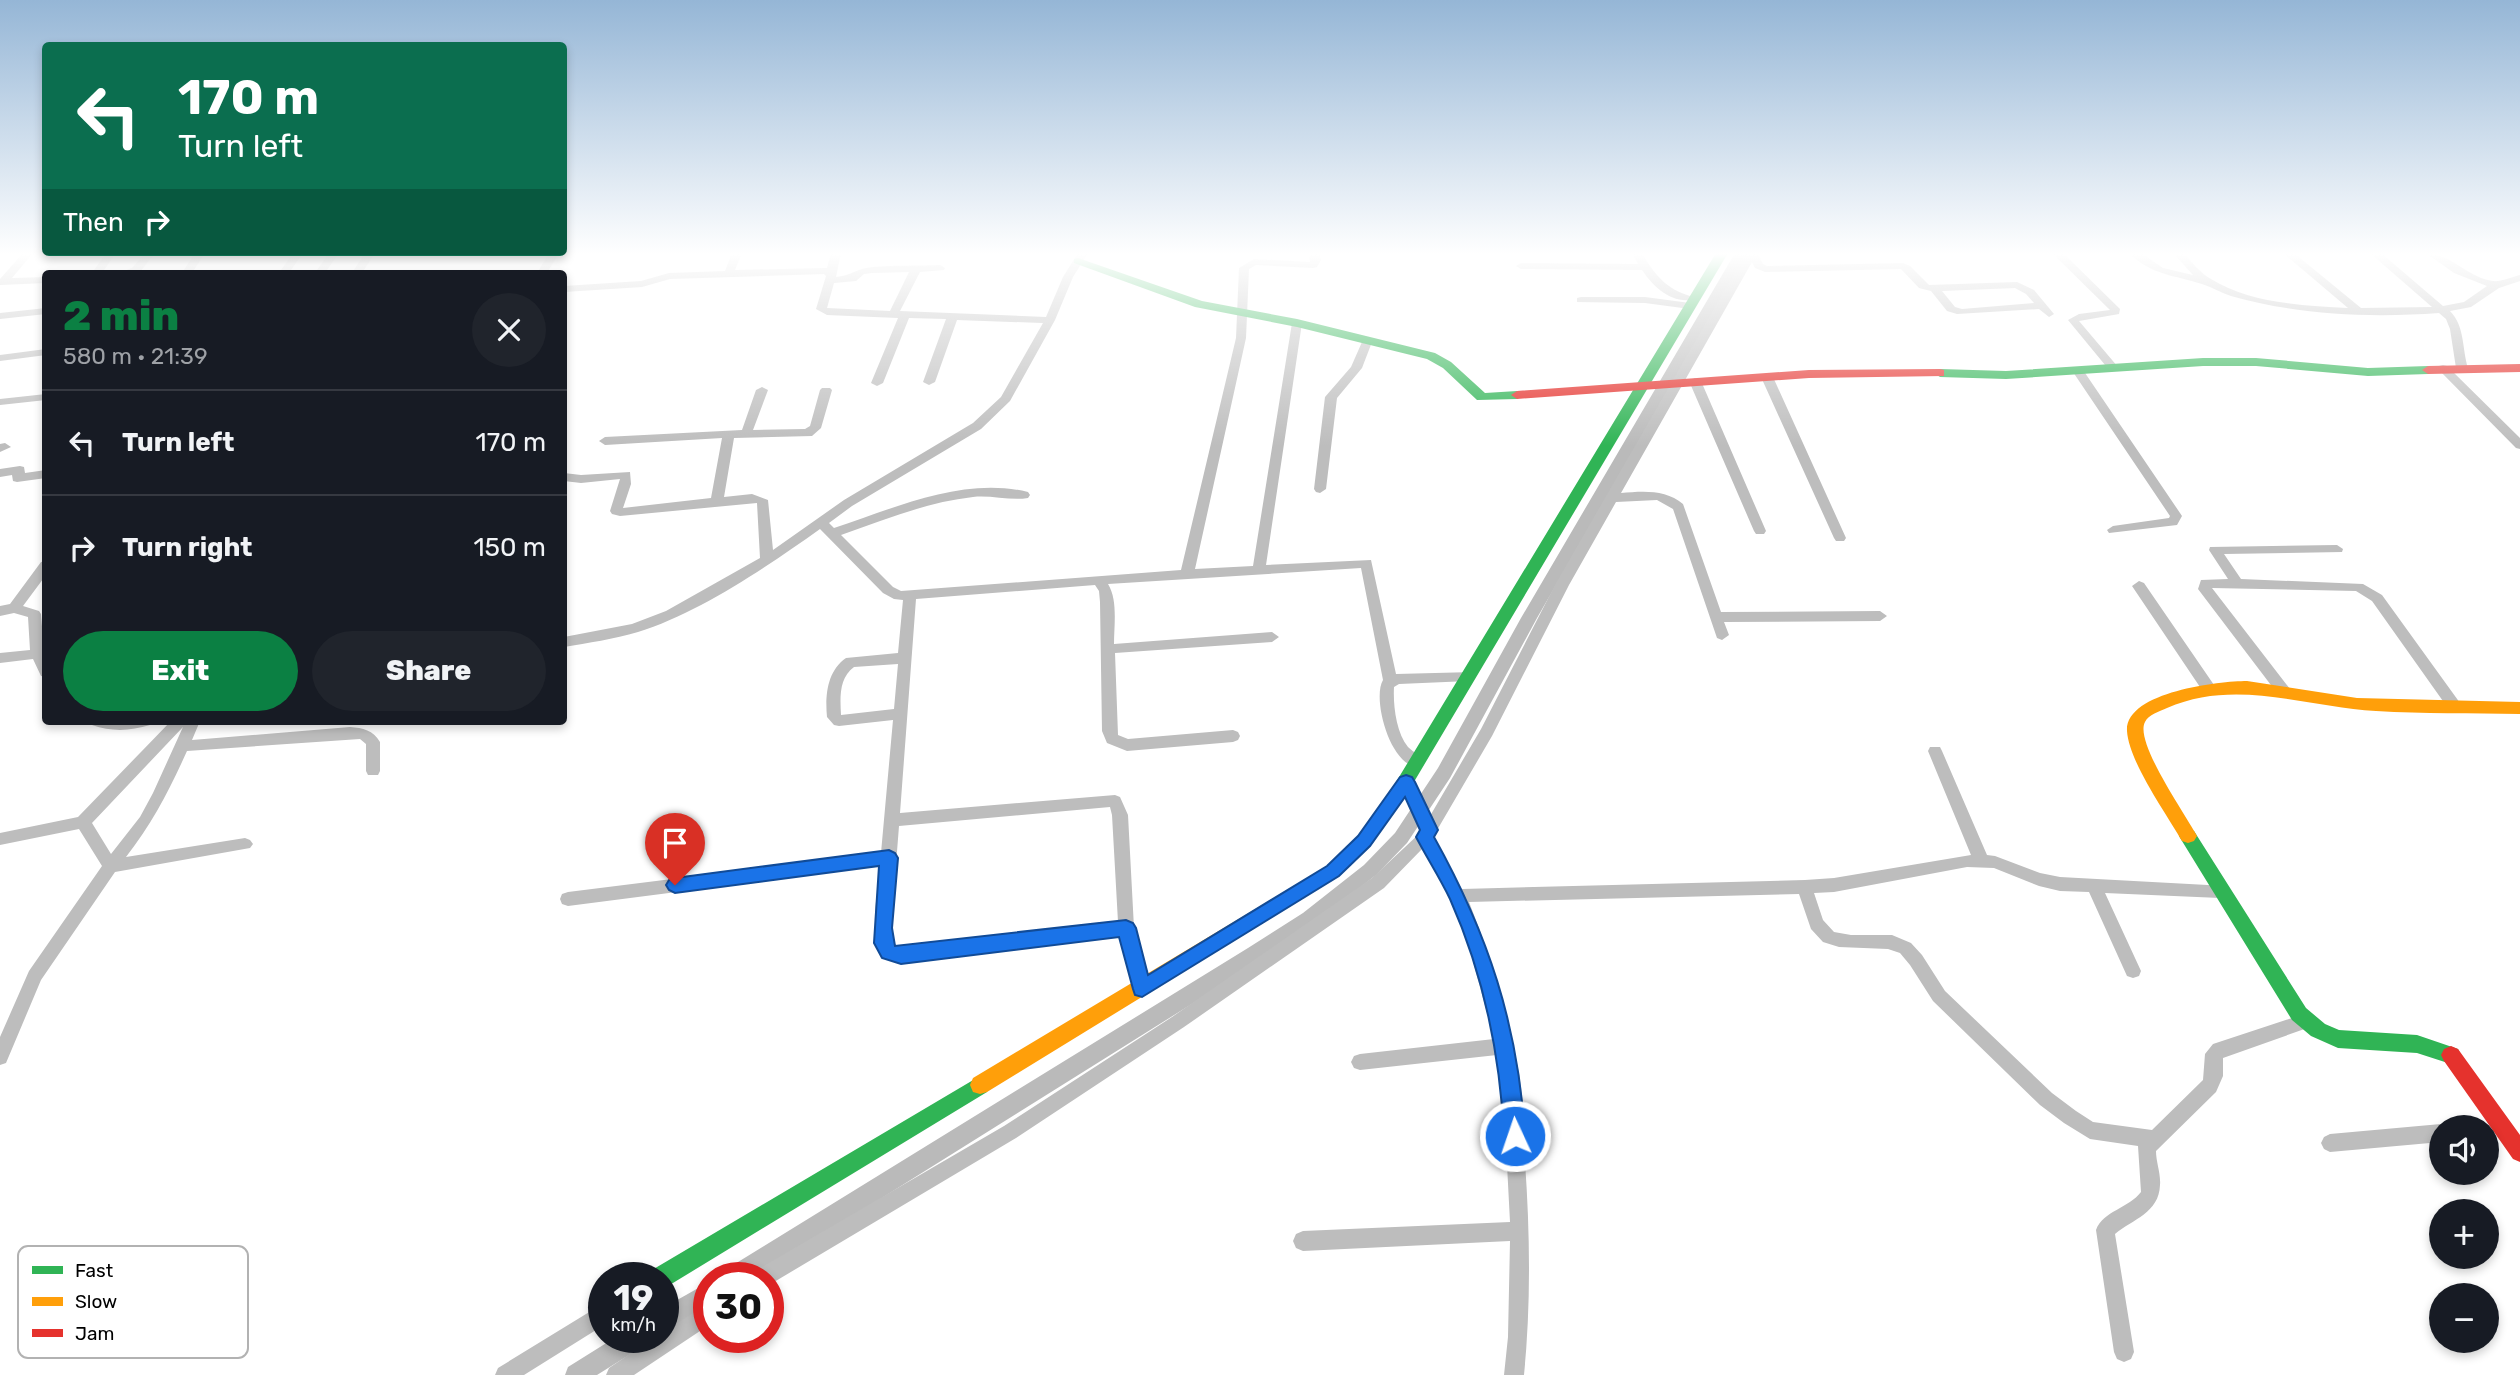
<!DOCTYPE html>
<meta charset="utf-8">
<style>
body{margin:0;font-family:Rubik,sans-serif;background:#20242c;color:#f1f3f6;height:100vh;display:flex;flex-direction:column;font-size:26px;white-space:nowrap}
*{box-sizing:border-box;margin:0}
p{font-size:23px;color:#9ea1a6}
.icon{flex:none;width:38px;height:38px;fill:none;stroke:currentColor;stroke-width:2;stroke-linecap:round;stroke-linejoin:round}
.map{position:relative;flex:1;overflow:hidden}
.sheet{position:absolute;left:42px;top:270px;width:525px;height:455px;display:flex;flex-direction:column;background:#171b24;border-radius:7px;box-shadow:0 4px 10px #0003}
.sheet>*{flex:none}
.banner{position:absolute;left:42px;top:42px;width:525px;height:214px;border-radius:7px;box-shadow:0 4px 10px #0003;background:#0b6e4f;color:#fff;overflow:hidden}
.buttons{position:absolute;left:2429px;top:1115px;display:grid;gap:14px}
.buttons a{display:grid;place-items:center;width:70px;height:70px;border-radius:50%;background:#171b24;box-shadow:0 4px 10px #0003;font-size:35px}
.speed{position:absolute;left:588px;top:1262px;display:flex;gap:14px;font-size:35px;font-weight:700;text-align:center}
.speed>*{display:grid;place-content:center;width:91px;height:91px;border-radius:50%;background:#171b24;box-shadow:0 4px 10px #0003;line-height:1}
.speed small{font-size:18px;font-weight:400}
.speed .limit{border:10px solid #d22;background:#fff;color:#111}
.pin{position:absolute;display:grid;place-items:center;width:60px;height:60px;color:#fff;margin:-72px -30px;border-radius:50% 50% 50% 0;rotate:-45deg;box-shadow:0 0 7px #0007}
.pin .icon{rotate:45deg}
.me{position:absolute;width:77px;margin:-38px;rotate:357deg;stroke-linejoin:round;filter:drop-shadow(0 0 5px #0008)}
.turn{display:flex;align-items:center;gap:24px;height:147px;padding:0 21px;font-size:32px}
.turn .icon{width:91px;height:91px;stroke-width:2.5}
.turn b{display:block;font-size:49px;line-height:60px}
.then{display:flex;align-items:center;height:66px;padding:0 21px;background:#0003;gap:14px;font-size:26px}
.round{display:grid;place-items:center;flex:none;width:74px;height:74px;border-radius:37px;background:#20242c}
.overview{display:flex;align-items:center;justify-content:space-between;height:119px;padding:0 21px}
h1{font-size:42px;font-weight:800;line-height:52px;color:#0b8043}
.action{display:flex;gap:14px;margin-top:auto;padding:14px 21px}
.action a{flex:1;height:80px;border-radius:42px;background:#0b8043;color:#fff;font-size:28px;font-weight:800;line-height:80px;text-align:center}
.action a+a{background:#20242c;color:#f1f3f6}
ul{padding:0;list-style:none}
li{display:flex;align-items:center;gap:21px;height:105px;padding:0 21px;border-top:2px solid #363941}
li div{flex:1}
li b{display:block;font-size:26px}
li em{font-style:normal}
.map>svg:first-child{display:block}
</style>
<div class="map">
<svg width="2520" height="1375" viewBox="0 0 2520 1375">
<rect width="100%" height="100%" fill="#fff"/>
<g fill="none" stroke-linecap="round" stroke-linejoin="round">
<path fill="#bababa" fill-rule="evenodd" d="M 1735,253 L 1747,253 L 1537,618 L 1450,778 L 1407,843 L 1376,875 L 1315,923 L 1262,960 L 754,1278 L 722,1278 L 725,1270 L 1248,948 L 1303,913 L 1364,865 L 1395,833 L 1438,768 L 1521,618 Z
M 709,1282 L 709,1306 L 663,1332 L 663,1308 Z
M 616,1337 L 648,1337 L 645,1345 L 597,1375 L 565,1375 L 568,1367 Z"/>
<path fill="#bdbdbd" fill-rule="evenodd" d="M 23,253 L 33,253 L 12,278 L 46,277 L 46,283 L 0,285 L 0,279 Z
M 106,253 L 116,253 L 102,273 L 92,273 Z
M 145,253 L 155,253 L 140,272 L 118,273 L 132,268 Z
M 195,253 L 205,253 L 192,273 L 182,273 Z
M 293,253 L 303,253 L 289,273 L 279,273 Z
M 329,253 L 339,253 L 325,273 L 315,273 Z
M 365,253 L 375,253 L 362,273 L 352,273 Z
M 549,253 L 559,253 L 547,273 L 537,273 Z
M 732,253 L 742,253 L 735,270 L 827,268 L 831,253 L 841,253 L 836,277 C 850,276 858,268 873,267 C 895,265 918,266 940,265 L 945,268 L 944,270 L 920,272 L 900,311 L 1046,317 L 1063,277 L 1078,253 L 1088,253 L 1073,277 L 1055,320 L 1010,401 L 981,429 L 852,506 L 829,523 L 834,528 C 895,508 963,476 1028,492 L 1030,495 L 1028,498 C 1011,501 991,495 973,497 C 927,502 884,520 841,535 L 893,587 L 901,591 L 1181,570 L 1236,338 L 1239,268 L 1254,259 L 1310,262 L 1309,253 L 1319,253 L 1321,260 L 1317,267 L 1313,268 L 1256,265 L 1249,269 L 1246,338 L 1195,569 L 1253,566 L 1292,323 L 1297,320 L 1301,321 L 1302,323 L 1266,565 L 1371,560 L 1396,674 L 1474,672 L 1476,676 L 1469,681 L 1399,684 L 1394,687 C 1393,705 1396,732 1408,747 C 1414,753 1421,755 1425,762 L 1423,766 C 1393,775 1371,700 1383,680 L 1361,568 L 1108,584 C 1118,600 1114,625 1114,644 L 1272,632 L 1279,637 L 1272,642 L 1115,653 L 1118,735 L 1128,739 L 1233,730 L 1238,732 L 1240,736 L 1238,740 L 1233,742 L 1127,751 L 1107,743 L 1102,731 L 1100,602 L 1099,591 L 1095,585 L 916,599 L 900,813 L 1115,795 L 1120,797 L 1128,815 L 1134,928 L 1150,989 L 1148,994 L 1142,996 L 1136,994 L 1120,936 L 901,962 L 883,957 C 868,930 878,895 880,866 L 568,906 L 562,904 L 560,899 L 562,894 L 568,892 L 881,853 L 893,720 L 839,726 L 834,725 L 827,717 C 825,696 827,671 846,658 L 898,653 L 903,600 L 894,599 L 883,593 L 820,529 C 768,566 699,613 638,632 C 614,639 588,643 564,647 L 564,637 L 632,624 L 666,611 L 760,558 L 757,503 L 620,516 L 612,514 L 610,511 L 620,479 L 581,483 L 564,481 L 564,473 L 581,475 L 630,472 L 631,484 L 623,508 L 711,498 L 722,438 L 605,445 L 599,441 L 605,437 L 742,430 L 756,390 L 762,387 L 768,390 L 753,430 L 805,429 L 810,426 L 820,390 L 822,388 L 830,388 L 832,390 L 821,428 L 812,436 L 734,438 L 724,497 L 752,494 L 768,500 L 773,550 L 844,500 L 973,423 L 1001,397 L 1043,323 L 957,320 L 935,382 L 929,385 L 923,382 L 946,319 L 909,318 L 883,383 L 877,386 L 871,383 L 898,318 L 827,315 L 816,309 L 826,276 L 824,274 L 670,279 L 642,287 L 564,292 L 564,286 L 641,281 L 669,273 L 725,271 ZM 909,272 L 890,311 L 827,308 L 834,283 L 856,281 L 864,274 L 872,273 ZM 898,664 L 894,709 L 841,715 C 840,697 839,678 854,667 ZM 1110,807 L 1112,815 L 1118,922 L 901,948 L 894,946 L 891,928 L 899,826 Z
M 1632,253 L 1642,253 C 1654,274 1666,289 1690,296 L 1690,300 C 1669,302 1653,286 1642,270 L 1521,269 L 1516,266 L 1521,263 L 1638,264 Z
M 1746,253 L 1757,253 L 1763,264 L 1767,266 L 1903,263 L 1910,266 L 1929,285 L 2017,282 L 2034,290 L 2054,314 L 2049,317 L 2039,309 L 1957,314 L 1947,311 L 1931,291 L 1919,288 L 1901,269 L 1765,272 L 1755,268 L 1752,262 L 1621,493 C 1642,491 1666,489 1683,504 L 1721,612 L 1880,611 L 1887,616 L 1880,621 L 1724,622 L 1729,635 L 1722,640 L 1717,638 L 1673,509 L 1657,500 L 1616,502 L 1569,585 L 1492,736 L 1433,837 L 1462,889 L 1805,880 L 1834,878 L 1971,855 L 1928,751 L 1930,747 L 1940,747 L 1942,751 L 1987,855 L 1995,856 L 2040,873 L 2060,877 L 2226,886 L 2228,891 L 2226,896 L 2220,898 L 2105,893 L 2141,971 L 2139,976 L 2133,978 L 2127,976 L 2089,892 L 2060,891 L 2039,886 L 1994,868 L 1967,867 L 1834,892 L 1814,893 L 1823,920 L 1834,932 L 1851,935 L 1892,935 L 1911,943 L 1922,955 L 1945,991 L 2052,1093 L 2076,1111 L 2093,1122 L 2152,1130 L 2203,1080 L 2205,1054 L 2213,1044 L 2307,1013 L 2313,1016 L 2316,1021 L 2313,1026 L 2223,1058 L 2223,1076 L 2216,1092 L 2156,1151 C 2156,1162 2161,1174 2160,1185 C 2159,1213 2133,1219 2115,1234 L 2134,1352 L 2131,1359 L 2124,1362 L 2117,1359 L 2114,1352 L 2096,1230 C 2103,1211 2129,1208 2141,1192 L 2138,1146 L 2090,1139 L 2064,1123 L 2040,1105 L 1933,1001 L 1910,965 L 1900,953 L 1888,949 L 1839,947 L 1823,942 L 1811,929 L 1799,894 L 1469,902 C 1492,961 1512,1024 1521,1087 C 1524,1111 1524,1137 1525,1162 C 1530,1233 1531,1304 1524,1375 L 1504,1375 L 1508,1337 L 1510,1241 L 1303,1251 L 1296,1248 L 1293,1241 L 1296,1234 L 1303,1231 L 1510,1222 L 1503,1088 L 1497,1055 L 1360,1070 L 1354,1068 L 1351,1062 L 1354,1056 L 1360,1054 L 1494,1039 L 1467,939 L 1451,898 L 1423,848 L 1384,888 L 1184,1027 L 1016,1138 L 769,1285 L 768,1278 L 752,1278 L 755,1271 L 1004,1126 L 1172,1017 L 1372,878 L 1420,833 L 1421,830 L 1399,782 L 1401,778 L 1411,778 L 1430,816 L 1481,729 L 1555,585 ZM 2015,288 L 2026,294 L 2034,303 L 1962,309 L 1955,307 L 1942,291 Z
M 2052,253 L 2063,253 L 2120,309 L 2119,314 L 2079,321 L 2118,367 L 2118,371 L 2110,371 L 2068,320 L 2079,314 L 2110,310 Z
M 2129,253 L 2141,253 L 2163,268 L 2193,275 L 2173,253 L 2183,253 C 2192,262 2200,273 2211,279 C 2249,303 2304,306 2348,308 L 2283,253 L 2294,253 L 2361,308 L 2432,307 L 2370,253 L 2381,253 L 2443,306 L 2464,302 L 2487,286 L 2454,273 L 2426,253 C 2450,253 2468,278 2493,281 C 2500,282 2512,277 2520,275 L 2520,281 L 2499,288 L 2471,307 L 2450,311 C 2465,326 2462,349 2468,368 L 2462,371 L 2456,368 L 2450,329 L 2446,319 L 2439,313 C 2370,318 2298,315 2231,296 C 2221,293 2212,287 2202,284 C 2174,275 2151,275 2129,253 Z
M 1581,297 L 1645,297 L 1690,303 L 1695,306 L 1690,309 L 1645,303 L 1577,302 L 1577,298 Z
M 46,308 L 46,314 L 0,319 L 0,313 Z
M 1367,339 L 1372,342 L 1362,368 L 1337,398 L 1326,489 L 1320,493 L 1316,492 L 1314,489 L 1325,397 L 1351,367 L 1362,342 Z
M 46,349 L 46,355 L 0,361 L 0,355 Z
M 2443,365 L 2447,366 L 2520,438 L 2520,449 L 2516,448 L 2439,370 L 2439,366 Z
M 2079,369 L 2083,370 L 2180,513 L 2182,516 L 2177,525 L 2109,533 L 2107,530 L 2113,526 L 2169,518 L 2170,516 L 2073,372 Z
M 1767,374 L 1773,377 L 1846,538 L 1844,541 L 1836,541 L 1834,538 L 1761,377 Z
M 1695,378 L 1701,381 L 1766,531 L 1764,534 L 1756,534 L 1754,531 L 1689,381 Z
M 46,394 L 46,400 L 0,405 L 0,399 Z
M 5,443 L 11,447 L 0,452 L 0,444 Z
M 20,466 L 24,467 L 25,473 L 46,470 L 46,478 L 17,482 L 13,481 L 12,475 L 0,477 L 0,469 Z
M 2337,545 L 2343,549 L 2342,552 L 2224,554 L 2241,579 L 2363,584 L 2382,595 L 2460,703 L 2462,707 L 2460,711 L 2450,711 L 2372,601 L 2356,591 L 2212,588 L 2290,689 L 2292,693 L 2285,698 L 2280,697 L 2198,589 L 2201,580 L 2228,579 L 2209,550 L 2210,547 Z
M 46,561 L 46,575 L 23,606 L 39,611 L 41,614 L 46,677 L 41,676 L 33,659 L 0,663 L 0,653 L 30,650 L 28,617 L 14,613 L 0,616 L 0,606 L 10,604 L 41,562 Z
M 2139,581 L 2144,583 L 2214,685 L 2216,689 L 2214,693 L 2204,693 L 2132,586 Z
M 90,721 L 152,721 L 150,725 C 130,731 112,732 92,725 Z
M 171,721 L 200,721 L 192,740 L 350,727 C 363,728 373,730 380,742 L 380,771 L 378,775 L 368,775 L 366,771 L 366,744 L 360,739 L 187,751 C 169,791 153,822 126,857 L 245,838 L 250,840 L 253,844 L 250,848 L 115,872 L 41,980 L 6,1063 L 0,1065 L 0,1037 L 29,971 L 102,866 L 79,829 L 0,845 L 0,833 L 78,817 ZM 183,727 L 153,793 L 140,817 L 111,854 L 92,823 Z
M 2441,1124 L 2447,1127 L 2441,1127 L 2441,1142 L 2330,1152 L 2324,1149 L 2321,1143 L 2324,1137 L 2330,1134 Z
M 604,1303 L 604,1325 L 524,1375 L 495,1375 L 498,1368 Z
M 709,1303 L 709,1325 L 634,1375 L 606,1375 L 609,1368 L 655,1337 L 663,1337 L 663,1332 Z"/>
<path fill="#30b455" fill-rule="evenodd" d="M 1716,253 L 1728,253 L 1405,797 L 1393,797 L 1391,792 L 1393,787 Z
M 1078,258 L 1202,301 L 1297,319 L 1435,353 L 1451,362 L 1485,393 L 1517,391 L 1523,395 L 1517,399 L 1477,400 L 1443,368 L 1427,359 L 1297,327 L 1195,307 L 1074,263 L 1074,259 Z
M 2203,358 L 2256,358 L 2368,368 L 2428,366 L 2434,370 L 2428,374 L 2368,376 L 2256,366 L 2203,366 L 2006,379 L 1940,377 L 1934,373 L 1940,369 L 2006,371 Z
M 2188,829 L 2194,831 L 2306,1008 L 2325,1024 L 2339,1030 L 2417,1035 L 2458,1049 L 2461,1055 L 2458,1061 L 2451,1064 L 2417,1053 L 2338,1048 L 2311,1036 L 2292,1020 L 2182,841 L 2179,836 L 2182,831 Z
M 980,1076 L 987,1078 L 990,1085 L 987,1092 L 668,1286 L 663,1288 L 663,1278 L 649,1278 L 652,1270 Z"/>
<path fill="#ff9f0a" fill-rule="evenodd" d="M 2247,681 L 2357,698 L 2520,702 L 2520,714 C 2472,713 2424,714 2376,711 C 2305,707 2236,678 2167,708 C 2160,711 2148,715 2145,722 C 2134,742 2186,815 2197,836 L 2194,841 L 2188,843 L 2182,841 C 2166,813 2129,762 2127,731 C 2125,692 2219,681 2247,681 Z
M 1399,785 L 1405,787 L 1407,792 L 1405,797 L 1370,846 L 1339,876 L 987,1092 L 980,1094 L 973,1092 L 970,1085 L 973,1078 L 1327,866 L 1358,836 L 1393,787 Z"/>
<path fill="#e5322d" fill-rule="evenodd" d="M 2520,364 L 2520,372 L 2428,374 L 2422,370 L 2428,366 Z
M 1940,369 L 1944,370 L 1944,376 L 1809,378 L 1517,399 L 1511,395 L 1517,391 L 1809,370 Z
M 2451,1046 L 2458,1049 L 2520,1135 L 2520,1162 L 2513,1159 L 2444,1061 L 2441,1055 L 2444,1049 Z"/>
</g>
<linearGradient id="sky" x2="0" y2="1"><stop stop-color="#95b6d6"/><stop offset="0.57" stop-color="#fff"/><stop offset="1" stop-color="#fff" stop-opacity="0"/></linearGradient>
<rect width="2520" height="446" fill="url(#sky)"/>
<path fill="#1a73e8" stroke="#114b97" stroke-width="2" d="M 1406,775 L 1412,777 L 1415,782 L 1438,830 L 1434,837 C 1488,934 1518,1024 1525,1136 L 1522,1143 L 1515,1145 L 1507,1143 L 1504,1136 C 1500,1055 1483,973 1450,899 C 1440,878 1427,858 1416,837 L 1420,830 L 1405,797 L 1370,846 L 1339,876 L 1142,997 L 1135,995 L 1133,989 L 1119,937 L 901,964 L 882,958 L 874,943 L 879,866 L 675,893 L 669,890 L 666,885 L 669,880 L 675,878 L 889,850 L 895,853 L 898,858 L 892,928 L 895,946 L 1126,920 L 1133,923 L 1136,928 L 1148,975 L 1327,866 L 1358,836 L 1400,777 Z"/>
<rect x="18" y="1246" width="230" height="112" rx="10" fill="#fff" stroke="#b2b2b2" stroke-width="2"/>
<rect x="32" y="1266" width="31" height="8" fill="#30b455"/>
<rect x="32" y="1297" width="31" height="9" fill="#ff9f0a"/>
<rect x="32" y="1329" width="31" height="8" fill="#e5322d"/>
<g font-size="19" fill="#000">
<text x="75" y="1277">Fast</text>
<text x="75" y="1308">Slow</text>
<text x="75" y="1340">Jam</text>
</g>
</svg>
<div class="buttons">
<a><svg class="icon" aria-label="sound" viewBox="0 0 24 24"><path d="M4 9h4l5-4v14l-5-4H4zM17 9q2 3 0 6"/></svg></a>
<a>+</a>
<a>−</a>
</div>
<div class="speed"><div>19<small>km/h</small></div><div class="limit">30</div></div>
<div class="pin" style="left:675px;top:885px;background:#d93025"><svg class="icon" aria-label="arrive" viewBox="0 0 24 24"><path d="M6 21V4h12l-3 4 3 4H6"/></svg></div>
<svg class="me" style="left:1515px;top:1136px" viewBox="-20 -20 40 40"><circle r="17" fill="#1a73e8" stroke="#fff" stroke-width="3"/><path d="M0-11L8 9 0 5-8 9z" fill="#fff"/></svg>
<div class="banner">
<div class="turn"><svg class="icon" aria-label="left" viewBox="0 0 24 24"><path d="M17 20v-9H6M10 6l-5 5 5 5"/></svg><div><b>170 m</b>Turn left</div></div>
<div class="then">Then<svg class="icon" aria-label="right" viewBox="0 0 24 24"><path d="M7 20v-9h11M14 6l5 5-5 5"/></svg></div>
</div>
<section class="sheet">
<div class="overview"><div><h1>2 min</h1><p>580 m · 21:39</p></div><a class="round"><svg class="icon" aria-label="close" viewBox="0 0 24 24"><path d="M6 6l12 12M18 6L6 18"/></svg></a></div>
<ul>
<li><svg class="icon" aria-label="left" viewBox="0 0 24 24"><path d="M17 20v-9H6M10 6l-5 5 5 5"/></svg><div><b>Turn left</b></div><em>170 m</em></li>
<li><svg class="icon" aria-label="right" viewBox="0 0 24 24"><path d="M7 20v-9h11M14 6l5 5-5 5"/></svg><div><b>Turn right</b></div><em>150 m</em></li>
</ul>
<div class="action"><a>Exit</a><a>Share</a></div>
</section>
</div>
